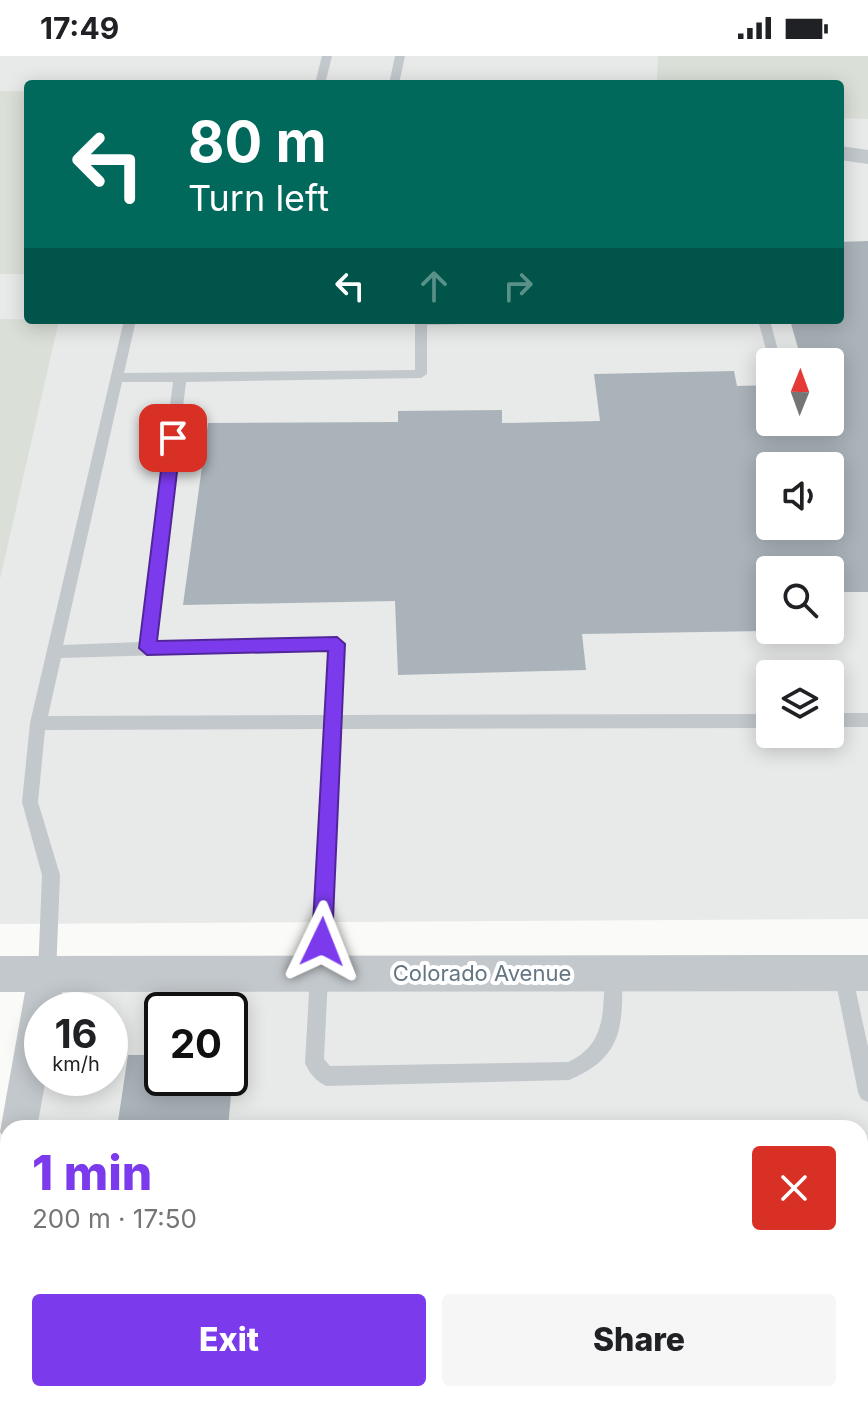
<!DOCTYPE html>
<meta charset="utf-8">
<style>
body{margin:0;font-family:Inter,sans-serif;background:#f6f6f6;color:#202124;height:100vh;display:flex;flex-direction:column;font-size:30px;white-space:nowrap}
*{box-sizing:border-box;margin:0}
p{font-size:26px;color:#757577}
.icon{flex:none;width:44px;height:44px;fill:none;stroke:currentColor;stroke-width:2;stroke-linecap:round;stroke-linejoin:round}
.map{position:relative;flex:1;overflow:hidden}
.details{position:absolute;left:0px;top:1064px;width:868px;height:282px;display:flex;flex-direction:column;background:#fff;border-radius:24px 24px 0 0;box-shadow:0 4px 20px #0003}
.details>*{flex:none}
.banner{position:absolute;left:24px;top:24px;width:820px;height:244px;border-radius:8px;box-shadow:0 4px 20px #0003;background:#00695c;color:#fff;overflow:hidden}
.needle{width:52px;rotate:1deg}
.controls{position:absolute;left:756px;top:292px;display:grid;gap:16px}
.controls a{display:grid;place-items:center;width:88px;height:88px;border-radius:8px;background:#fff;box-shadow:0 4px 20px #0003;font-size:40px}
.speed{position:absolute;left:24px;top:936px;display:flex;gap:16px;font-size:40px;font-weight:700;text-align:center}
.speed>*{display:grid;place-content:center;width:104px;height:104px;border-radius:50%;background:#fff;box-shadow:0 4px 20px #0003;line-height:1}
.speed small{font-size:20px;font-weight:400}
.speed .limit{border:4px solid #111;border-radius:12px;background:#fff;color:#111}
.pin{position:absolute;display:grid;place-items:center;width:68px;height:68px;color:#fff;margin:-34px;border-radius:16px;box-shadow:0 4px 12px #0006}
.me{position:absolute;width:88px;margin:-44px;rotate:2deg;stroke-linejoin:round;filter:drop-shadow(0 0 6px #0008)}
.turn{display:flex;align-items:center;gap:28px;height:168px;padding:0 32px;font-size:36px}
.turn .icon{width:104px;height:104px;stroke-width:2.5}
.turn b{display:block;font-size:56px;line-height:68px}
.lanes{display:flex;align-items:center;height:76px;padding:0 32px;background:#0003;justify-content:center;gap:40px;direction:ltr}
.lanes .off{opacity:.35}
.round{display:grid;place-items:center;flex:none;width:84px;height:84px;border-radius:8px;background:#f6f6f6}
.overview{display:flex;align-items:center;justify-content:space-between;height:136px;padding:0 32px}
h1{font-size:48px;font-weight:800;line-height:60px;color:#7c3aed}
.primary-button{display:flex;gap:16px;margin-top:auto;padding:16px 32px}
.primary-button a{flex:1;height:92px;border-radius:8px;background:#7c3aed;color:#fff;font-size:32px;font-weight:800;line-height:92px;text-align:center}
.primary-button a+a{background:#f6f6f6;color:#202124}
.status{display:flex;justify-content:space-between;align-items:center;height:56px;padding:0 40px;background:#fff;direction:ltr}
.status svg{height:22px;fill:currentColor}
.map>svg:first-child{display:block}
</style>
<div class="status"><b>17:49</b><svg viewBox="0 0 49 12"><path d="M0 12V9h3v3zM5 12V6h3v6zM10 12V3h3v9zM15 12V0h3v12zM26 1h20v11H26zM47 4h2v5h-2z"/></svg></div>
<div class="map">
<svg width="868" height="1345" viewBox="0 0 868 1345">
<rect width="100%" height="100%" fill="#fafaf8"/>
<path fill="#e8e9e9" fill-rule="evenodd" d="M 0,0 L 868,0 L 868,863 L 0,868 ZM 28,28 L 840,28 L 840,264 L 28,264 ZM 770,306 L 830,306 L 830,366 L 770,366 ZM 770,410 L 830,410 L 830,470 L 770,470 ZM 770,514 L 830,514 L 830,574 L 770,574 ZM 770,618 L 830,618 L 830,678 L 770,678 Z
M 55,926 L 868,926 L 868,1345 L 0,1345 L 0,1233 L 8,1188 L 8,1338 L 860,1338 L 860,1072 L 29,1072 L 42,1022 L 110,1022 L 110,954 L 50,954 ZM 162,954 L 230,954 L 230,1022 L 162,1022 Z"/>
<path fill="#dadfd7" d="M 658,0 L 868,0 L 868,63 L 840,62 L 840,28 L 657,28 Z
M 0,35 L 28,35 L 28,218 L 0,218 Z
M 0,263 L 59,264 L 0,523 Z"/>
<path fill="#aab3b9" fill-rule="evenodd" d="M 868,185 L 868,536 L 830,536 L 830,514 L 770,514 L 770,575 L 582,578 L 586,614 L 398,619 L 395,545 L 183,549 L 208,367 L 398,366 L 398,355 L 502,354 L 502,367 L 600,365 L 594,318 L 734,315 L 737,330 L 770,329 L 770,366 L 830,366 L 830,306 L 802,306 L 790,264 L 840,264 L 840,186 ZM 770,410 L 830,410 L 830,470 L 770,470 Z
M 128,999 L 159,999 L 157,1014 L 162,1014 L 162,1022 L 213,1022 L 211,1039 L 231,1039 L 228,1072 L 117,1072 Z"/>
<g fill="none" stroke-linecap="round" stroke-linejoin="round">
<path fill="#c3c8cc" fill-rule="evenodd" d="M 322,0 L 332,0 L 325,28 L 315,28 Z
M 395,0 L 405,0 L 399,28 L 389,28 Z
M 124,264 L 136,264 L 124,317 L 415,314 L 415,264 L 471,264 L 465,268 L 427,269 L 427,318 L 421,322 L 186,326 L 155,586 L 342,584 L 345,588 L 341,659 L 770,658 L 770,672 L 340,673 L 324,1003 L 330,1010 L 568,1006 C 599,992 603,968 604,936 C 604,927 603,919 607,911 L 613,908 L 619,911 L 622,917 C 623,970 623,1002 569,1024 L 326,1030 C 316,1025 309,1017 305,1007 L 324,673 L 45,674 L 38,746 L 60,819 L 56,918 L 53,924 L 47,927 L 41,924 L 38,918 L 42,819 L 22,746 L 30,667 ZM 122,326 L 173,326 L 140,586 L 63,589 ZM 329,594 L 325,659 L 48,660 L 61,602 Z
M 758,264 L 770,264 L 781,306 L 770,307 L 769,305 Z
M 830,657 L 868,657 L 868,671 L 830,671 Z
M 843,908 L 849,911 L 852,917 L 868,991 L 868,1046 L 861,1043 L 858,1036 L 834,917 L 837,911 Z
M 0,1303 L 8,1304 L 8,1326 L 0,1325 Z
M 15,1338 L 37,1338 L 39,1345 L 17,1345 Z
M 358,1338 L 380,1338 L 380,1345 L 358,1345 Z
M 465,1338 L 487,1338 L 488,1345 L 466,1345 Z"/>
<path fill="#c3c8cc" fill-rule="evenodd" d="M 840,90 L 868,94 L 868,108 L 840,104 Z
M 868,899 L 868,935 L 62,936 L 59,954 L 42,954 L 42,1022 L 46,1022 L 37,1072 L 8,1072 L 8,1087 L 0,1076 L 25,936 L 0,936 L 0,900 Z
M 8,1109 L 8,1189 L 0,1192 L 0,1112 Z"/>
</g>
<path fill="#7c3aed" stroke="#51269a" stroke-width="2" d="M 173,376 L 181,382 L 157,585 L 337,581 L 345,588 L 332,886 L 329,893 L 322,896 L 315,893 L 312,886 L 328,595 L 147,599 L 139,592 L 165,382 Z"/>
<g text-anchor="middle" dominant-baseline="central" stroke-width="8" stroke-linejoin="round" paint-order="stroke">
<g font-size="22" fill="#657683" stroke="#fff">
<text x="482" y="917">Colorado Avenue</text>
</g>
</g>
</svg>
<div class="controls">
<a><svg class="needle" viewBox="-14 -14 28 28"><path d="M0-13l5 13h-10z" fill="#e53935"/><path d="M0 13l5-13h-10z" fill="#757577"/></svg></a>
<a><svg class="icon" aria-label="sound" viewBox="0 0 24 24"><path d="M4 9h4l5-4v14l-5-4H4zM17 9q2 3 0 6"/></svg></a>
<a><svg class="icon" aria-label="search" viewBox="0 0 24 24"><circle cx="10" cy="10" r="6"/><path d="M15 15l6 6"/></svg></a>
<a><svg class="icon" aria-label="layers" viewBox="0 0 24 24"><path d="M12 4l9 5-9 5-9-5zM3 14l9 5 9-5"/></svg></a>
</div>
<div class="speed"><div>16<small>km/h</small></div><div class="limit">20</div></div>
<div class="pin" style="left:173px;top:382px;background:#d93025"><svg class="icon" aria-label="arrive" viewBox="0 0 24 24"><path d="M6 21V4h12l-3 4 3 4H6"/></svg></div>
<svg class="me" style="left:322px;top:886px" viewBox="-20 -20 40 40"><path d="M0-17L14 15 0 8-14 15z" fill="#7c3aed" stroke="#fff" stroke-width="4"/></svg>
<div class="banner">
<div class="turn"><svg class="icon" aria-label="left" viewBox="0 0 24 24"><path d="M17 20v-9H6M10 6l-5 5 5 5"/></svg><div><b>80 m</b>Turn left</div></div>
<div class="lanes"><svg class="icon" aria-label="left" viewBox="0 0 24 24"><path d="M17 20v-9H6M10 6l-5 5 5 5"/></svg><svg class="icon off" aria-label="ahead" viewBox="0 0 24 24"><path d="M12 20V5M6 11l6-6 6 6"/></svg><svg class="icon off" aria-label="right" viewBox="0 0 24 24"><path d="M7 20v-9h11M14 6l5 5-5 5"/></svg></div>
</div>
<section class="details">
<div class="overview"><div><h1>1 min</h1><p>200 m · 17:50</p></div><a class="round" style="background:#d93025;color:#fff"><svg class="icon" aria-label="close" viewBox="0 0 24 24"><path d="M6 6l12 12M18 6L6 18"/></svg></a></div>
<div class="primary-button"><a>Exit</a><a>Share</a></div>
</section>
</div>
